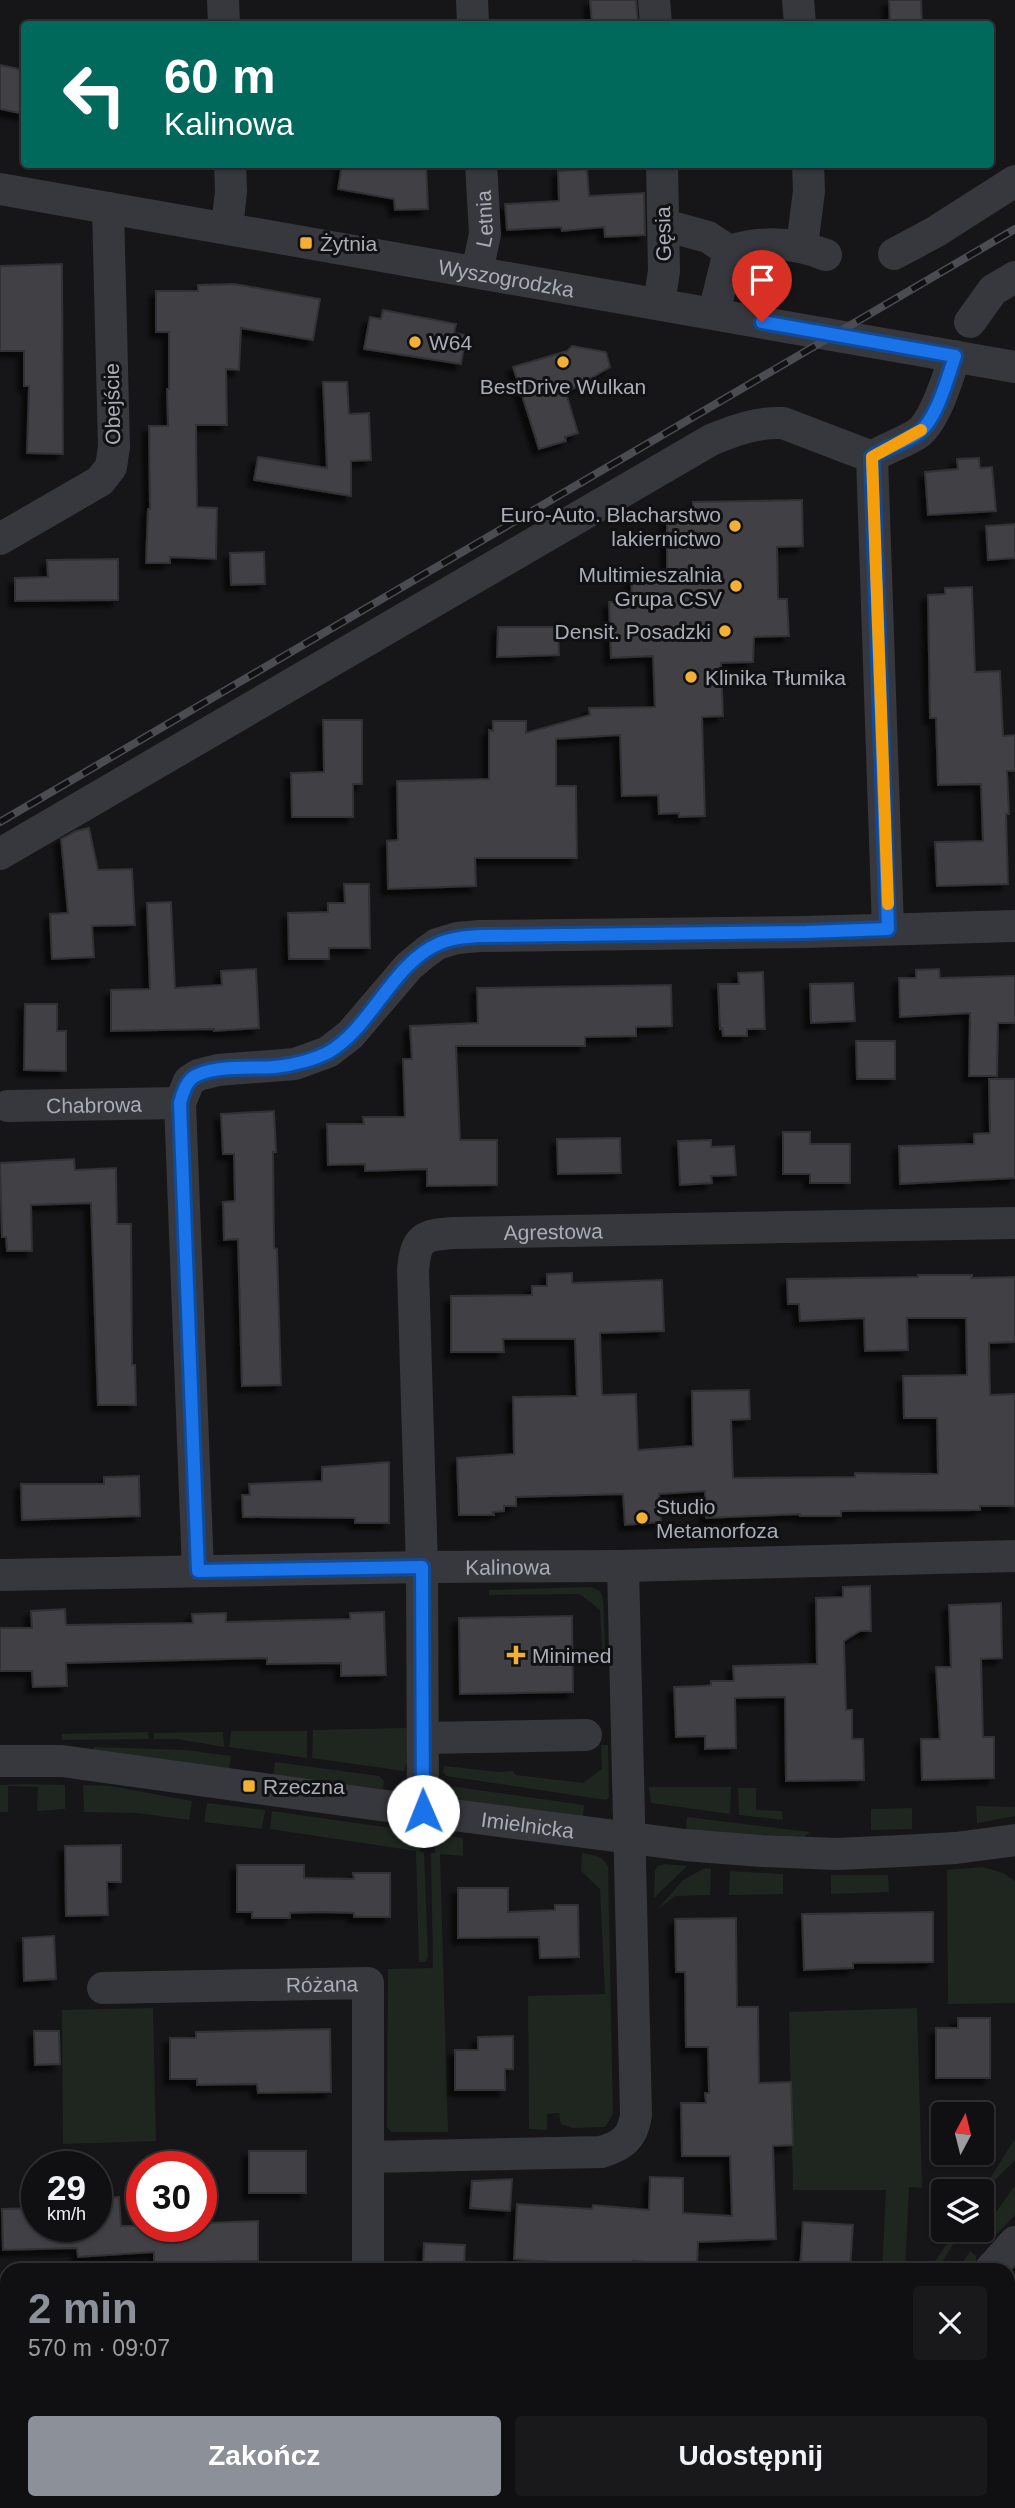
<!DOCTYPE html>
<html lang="pl">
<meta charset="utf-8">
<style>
body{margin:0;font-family:Helvetica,sans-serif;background:#19191b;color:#f1f3f6;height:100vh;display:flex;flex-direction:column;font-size:26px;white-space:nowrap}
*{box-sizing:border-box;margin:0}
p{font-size:23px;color:#9c9d9f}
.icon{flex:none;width:38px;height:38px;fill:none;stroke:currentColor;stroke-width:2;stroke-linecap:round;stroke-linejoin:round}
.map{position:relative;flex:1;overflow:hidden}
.drawer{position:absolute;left:0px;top:2263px;width:1015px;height:247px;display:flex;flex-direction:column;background:#101012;border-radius:21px 21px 0 0;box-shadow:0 2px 5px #0004,0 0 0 2px #303032}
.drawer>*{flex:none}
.hud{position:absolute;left:21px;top:21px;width:973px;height:147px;border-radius:7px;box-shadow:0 2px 5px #0004,0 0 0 2px #303032;background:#00695c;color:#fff;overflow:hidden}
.needle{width:46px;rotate:7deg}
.fabs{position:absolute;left:931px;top:2102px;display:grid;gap:14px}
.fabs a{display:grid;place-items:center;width:63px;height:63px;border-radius:7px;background:#101012;box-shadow:0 2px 5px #0004,0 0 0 2px #303032;font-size:35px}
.speed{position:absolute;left:21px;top:2151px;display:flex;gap:14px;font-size:35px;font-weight:700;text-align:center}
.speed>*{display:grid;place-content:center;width:91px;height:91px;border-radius:50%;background:#101012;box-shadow:0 2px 5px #0004,0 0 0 2px #303032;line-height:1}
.speed small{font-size:18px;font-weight:400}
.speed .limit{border:10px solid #d22;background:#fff;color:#111}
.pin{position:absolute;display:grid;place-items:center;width:60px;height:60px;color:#fff;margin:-72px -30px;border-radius:50% 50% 50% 0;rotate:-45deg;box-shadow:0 0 7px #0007}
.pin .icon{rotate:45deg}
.me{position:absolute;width:77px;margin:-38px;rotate:359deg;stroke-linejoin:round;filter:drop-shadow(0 0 5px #0008)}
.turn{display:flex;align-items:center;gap:24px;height:147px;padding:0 28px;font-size:32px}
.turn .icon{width:91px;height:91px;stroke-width:2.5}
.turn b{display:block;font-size:49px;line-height:60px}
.round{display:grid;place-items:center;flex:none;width:74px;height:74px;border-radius:7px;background:#19191b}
.overview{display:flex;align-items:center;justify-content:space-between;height:119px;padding:0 28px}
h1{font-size:42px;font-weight:600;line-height:52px;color:#8c9099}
.button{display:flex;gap:14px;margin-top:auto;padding:14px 28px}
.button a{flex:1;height:80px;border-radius:7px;background:#8c9099;color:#fff;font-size:28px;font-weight:600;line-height:80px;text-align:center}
.button a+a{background:#19191b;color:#f1f3f6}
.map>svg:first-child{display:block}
</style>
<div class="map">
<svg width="1015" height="2508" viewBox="0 0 1015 2508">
<defs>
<filter id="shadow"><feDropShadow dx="-6" dy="6" stdDeviation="2" flood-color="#0009"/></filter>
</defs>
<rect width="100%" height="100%" fill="#161618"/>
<path fill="#1e261f" d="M 591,1587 L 600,1591 L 603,1598 L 605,1649 L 602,1650 L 600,1610 L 580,1594 L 489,1595 L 489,1590 Z
M 407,1728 L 407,1763 L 404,1771 L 312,1758 L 313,1730 Z
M 231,1731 L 307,1731 L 307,1758 L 229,1747 Z
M 148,1732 L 149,1739 L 62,1740 L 62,1734 Z
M 223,1732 L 224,1747 L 177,1739 L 154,1739 L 154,1733 Z
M 601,1745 L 608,1745 L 609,1797 L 606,1800 L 446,1776 L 443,1772 L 444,1766 L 499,1772 L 513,1771 L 516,1775 L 583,1783 L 602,1769 Z
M 94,1747 L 185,1750 L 231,1756 L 229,1769 L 92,1750 Z
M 275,1762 L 379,1776 L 384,1781 L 383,1789 L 273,1775 Z
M 26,1784 L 65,1785 L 65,1809 L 37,1811 L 38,1787 L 8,1786 L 8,1812 L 0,1812 L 0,1785 Z
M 83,1785 L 110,1786 L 192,1801 L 189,1820 L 137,1813 L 84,1812 Z
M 442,1785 L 584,1805 L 583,1817 L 447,1798 L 443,1794 Z
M 649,1787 L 731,1787 L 730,1814 L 651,1803 Z
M 738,1788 L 756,1788 L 756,1810 L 782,1811 L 783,1820 L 739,1815 Z
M 207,1803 L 265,1810 L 262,1829 L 204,1822 Z
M 976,1806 L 1015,1807 L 1015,1816 L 977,1823 Z
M 912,1808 L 912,1829 L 871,1830 L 871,1809 Z
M 272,1811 L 412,1831 L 418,1838 L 420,1851 L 424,1853 L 428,1956 L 425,1962 L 419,1962 L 416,1851 L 270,1829 Z
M 687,1817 L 810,1832 L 804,1837 L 686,1830 Z
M 439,1835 L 463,1838 L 463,1856 L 440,1854 L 448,2132 L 391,2132 L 387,2127 L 388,1969 L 433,1968 L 431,1853 L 435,1853 L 435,1841 Z
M 582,1853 C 594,1856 603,1855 608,1867 L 613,2114 L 605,2127 L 573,2128 L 561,2124 L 559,2113 L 547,2114 L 547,2130 L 529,2129 L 528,1996 L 605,1994 L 600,1889 L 581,1871 Z
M 664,1864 L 687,1866 L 654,1898 L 655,1870 L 658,1866 Z
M 983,1867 L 1003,1873 L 1015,1881 L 1015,2003 L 948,2004 L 947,1870 Z
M 705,1868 L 711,1869 L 710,1895 L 675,1896 L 657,1910 L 683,1880 Z
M 730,1871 L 783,1874 L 783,1894 L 729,1895 Z
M 831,1875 L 888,1875 L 889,1892 L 831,1894 Z
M 153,2008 L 156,2141 L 63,2144 L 62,2010 Z
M 917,2008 L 922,2188 L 909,2187 L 905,2270 L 882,2270 L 886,2190 L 793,2190 L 789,2012 Z
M 1015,2138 L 1015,2160 L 994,2181 L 982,2201 L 982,2192 Z
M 1015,2185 L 1015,2215 L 994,2237 L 988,2239 L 980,2235 Z
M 950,2239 L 954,2243 L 937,2270 L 929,2270 Z
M 970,2251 L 976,2256 L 976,2263 L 972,2270 L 958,2270 Z"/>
<path fill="#404145" stroke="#303034" stroke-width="2" filter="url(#shadow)" d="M 590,0 L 636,0 L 638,24 L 592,24 Z
M 889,0 L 921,0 L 922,24 L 890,24 Z
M 0,65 L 24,70 L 24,114 L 0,109 Z
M 342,164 L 426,164 L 428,209 L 395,210 L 394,199 L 338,189 Z
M 587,169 L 589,196 L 644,193 L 645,235 L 605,237 L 604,227 L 562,231 L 561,227 L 507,230 L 505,204 L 559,201 L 558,171 Z
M 62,264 L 63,454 L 27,453 L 29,386 L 24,386 L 24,351 L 0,351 L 0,266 Z
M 234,284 L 320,299 L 313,340 L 241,328 L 239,370 L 226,369 L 227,425 L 196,425 L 197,507 L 217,508 L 216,559 L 170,557 L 170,563 L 146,563 L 148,509 L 150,509 L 149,426 L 168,426 L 167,389 L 169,389 L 169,332 L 156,332 L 156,291 L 198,291 L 198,285 Z
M 383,310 L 456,324 L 454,333 L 466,335 L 461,364 L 364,349 L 370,317 L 381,319 Z
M 572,346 L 606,352 L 610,367 L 566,393 L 578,433 L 565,437 L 566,441 L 539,449 L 513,367 L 567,351 Z
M 323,382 L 347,382 L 349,414 L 369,413 L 371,460 L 351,461 L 351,496 L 254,480 L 258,457 L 327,468 Z
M 979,458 L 980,468 L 992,467 L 996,511 L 928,515 L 925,472 L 958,469 L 957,459 Z
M 802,500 L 803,546 L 777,547 L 778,599 L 787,599 L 789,636 L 754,637 L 753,662 L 721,663 L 723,716 L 702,717 L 705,816 L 679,817 L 679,813 L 659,814 L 658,795 L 622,796 L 620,735 L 556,739 L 556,786 L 576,786 L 577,858 L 475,858 L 476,886 L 388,889 L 387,841 L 398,840 L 397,781 L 489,779 L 489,730 L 493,731 L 493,721 L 526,721 L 526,733 L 590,715 L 589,708 L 655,707 L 653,656 L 611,658 L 609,602 L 632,602 L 631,574 L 667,573 L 667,514 L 693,508 L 693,502 Z
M 1015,524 L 1015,558 L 988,560 L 986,526 Z
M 264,552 L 265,584 L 231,585 L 230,553 Z
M 118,559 L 118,600 L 15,601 L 15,578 L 48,577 L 47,560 Z
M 972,587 L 975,672 L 1000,671 L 1003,736 L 1015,735 L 1015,771 L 1007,771 L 1009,814 L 1006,814 L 1008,884 L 937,886 L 935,842 L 983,841 L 981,784 L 938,785 L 936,718 L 930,718 L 928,595 L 945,594 L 945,588 Z
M 498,627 L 558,627 L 559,655 L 497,657 Z
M 323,720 L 362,720 L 362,784 L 353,784 L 353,817 L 292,817 L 291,773 L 324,772 Z
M 89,828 L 98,870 L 132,869 L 135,925 L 92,926 L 94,957 L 52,959 L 50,914 L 68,913 L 61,839 L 76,831 Z
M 344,884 L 369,884 L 370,948 L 329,948 L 329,959 L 289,959 L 288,913 L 328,912 L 328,903 L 345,903 Z
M 171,902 L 175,988 L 222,985 L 221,971 L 256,969 L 259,1028 L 214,1031 L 214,1029 L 111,1031 L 111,990 L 150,989 L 147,903 Z
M 939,969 L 940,978 L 1015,976 L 1015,1023 L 998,1023 L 997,1076 L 969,1076 L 970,1013 L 900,1017 L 899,978 L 916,978 L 916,970 Z
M 763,972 L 765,1029 L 747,1029 L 747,1036 L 723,1036 L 722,1028 L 720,1029 L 718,984 L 739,984 L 738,973 Z
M 853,983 L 855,1021 L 811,1023 L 810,984 Z
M 671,985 L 672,1026 L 636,1027 L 636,1036 L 585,1037 L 585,1046 L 456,1046 L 460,1140 L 497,1140 L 497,1185 L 427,1186 L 427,1169 L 365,1171 L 365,1164 L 328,1165 L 327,1124 L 364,1124 L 363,1117 L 405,1117 L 403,1059 L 412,1059 L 410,1026 L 478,1023 L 477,988 Z
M 25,1004 L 57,1004 L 57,1031 L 66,1031 L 66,1071 L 24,1070 Z
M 856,1041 L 895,1041 L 895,1079 L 857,1079 Z
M 989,1079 L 1015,1079 L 1015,1178 L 900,1184 L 899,1146 L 974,1144 L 974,1134 L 990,1133 Z
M 274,1111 L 276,1152 L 273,1152 L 274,1248 L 277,1249 L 281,1385 L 242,1386 L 238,1239 L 224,1240 L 223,1202 L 235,1201 L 234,1154 L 223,1154 L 221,1114 Z
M 783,1132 L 810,1132 L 810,1144 L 850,1144 L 850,1183 L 810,1183 L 810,1174 L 783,1174 Z
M 620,1138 L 621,1173 L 558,1174 L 557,1139 Z
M 711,1140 L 711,1147 L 734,1146 L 736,1175 L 711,1176 L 712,1183 L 680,1185 L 678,1141 Z
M 74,1159 L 75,1170 L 116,1168 L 117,1224 L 131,1224 L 132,1365 L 135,1365 L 136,1405 L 98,1405 L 91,1203 L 31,1205 L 32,1251 L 7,1251 L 6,1237 L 2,1237 L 0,1163 Z
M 572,1273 L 572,1283 L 662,1280 L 664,1331 L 600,1333 L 602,1395 L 636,1394 L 638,1450 L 693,1446 L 692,1391 L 749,1390 L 750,1419 L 731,1420 L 733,1478 L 855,1477 L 855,1473 L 938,1474 L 937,1418 L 904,1418 L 903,1376 L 967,1375 L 966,1318 L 907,1318 L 908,1350 L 865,1351 L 864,1318 L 800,1321 L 799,1304 L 788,1304 L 787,1279 L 918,1277 L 918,1275 L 972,1275 L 972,1278 L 1015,1277 L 1015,1342 L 989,1343 L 990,1395 L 1015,1394 L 1015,1506 L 980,1506 L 980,1510 L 841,1511 L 841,1516 L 800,1516 L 800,1514 L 706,1518 L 705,1491 L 659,1494 L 661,1522 L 625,1525 L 623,1494 L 516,1497 L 516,1506 L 504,1506 L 504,1511 L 493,1512 L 494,1515 L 459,1515 L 457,1458 L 514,1454 L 513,1397 L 577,1396 L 575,1339 L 503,1339 L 504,1352 L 451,1352 L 451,1296 L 532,1295 L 532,1286 L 547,1286 L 547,1274 Z
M 389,1462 L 389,1523 L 355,1523 L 355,1518 L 243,1517 L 242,1495 L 250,1495 L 249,1484 L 322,1481 L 322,1467 Z
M 139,1476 L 140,1516 L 22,1520 L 21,1484 L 104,1484 L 104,1477 Z
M 870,1586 L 871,1631 L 860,1631 L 844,1641 L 846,1710 L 852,1710 L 852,1739 L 863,1739 L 864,1780 L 786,1781 L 785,1697 L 735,1698 L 736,1748 L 705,1749 L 705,1736 L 676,1737 L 674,1687 L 703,1686 L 711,1685 L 711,1681 L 734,1681 L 733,1666 L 817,1664 L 816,1598 L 843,1597 L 843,1587 Z
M 1001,1603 L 1002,1658 L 981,1659 L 983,1737 L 994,1737 L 994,1778 L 922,1780 L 921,1739 L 940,1739 L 936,1667 L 951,1667 L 949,1605 Z
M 65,1609 L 66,1625 L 193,1623 L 192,1614 L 226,1613 L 226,1622 L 350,1619 L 350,1613 L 384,1612 L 386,1675 L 341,1676 L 341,1663 L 267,1664 L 267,1658 L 66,1663 L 67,1686 L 33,1687 L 32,1671 L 0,1671 L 0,1628 L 32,1628 L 31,1611 Z
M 572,1616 L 573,1692 L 460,1694 L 459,1618 Z
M 121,1845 L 121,1882 L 107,1882 L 108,1915 L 66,1916 L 65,1846 Z
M 237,1865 L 304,1865 L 304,1878 L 354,1879 L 353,1873 L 390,1873 L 390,1917 L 354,1917 L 354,1913 L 319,1912 L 290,1913 L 290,1918 L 252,1918 L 252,1912 L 237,1912 Z
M 458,1888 L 508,1888 L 508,1912 L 555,1910 L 555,1905 L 578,1905 L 579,1957 L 540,1958 L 539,1937 L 458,1938 Z
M 933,1912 L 933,1962 L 853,1963 L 853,1968 L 804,1970 L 802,1914 Z
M 736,1918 L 737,2007 L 758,2007 L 759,2083 L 791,2082 L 793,2145 L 773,2146 L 776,2239 L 698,2242 L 697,2265 L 633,2261 L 633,2268 L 514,2259 L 517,2204 L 592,2209 L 593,2205 L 649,2210 L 650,2177 L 683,2178 L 683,2213 L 732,2216 L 730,2156 L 682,2156 L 681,2103 L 706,2103 L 705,2093 L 709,2093 L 708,2047 L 686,2047 L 685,1972 L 676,1972 L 675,1919 Z
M 54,1936 L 56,1979 L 24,1981 L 23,1938 Z
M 958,2018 L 990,2018 L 990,2078 L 936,2078 L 936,2028 L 958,2028 Z
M 330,2029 L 331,2092 L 258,2093 L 257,2084 L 197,2085 L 197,2079 L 170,2079 L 170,2038 L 196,2038 L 196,2032 Z
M 34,2031 L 59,2031 L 60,2064 L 35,2065 Z
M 513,2036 L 513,2069 L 505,2069 L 505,2090 L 455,2090 L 455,2050 L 478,2050 L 478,2037 Z
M 249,2151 L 306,2151 L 306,2193 L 249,2193 Z
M 512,2179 L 510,2211 L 470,2208 L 472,2181 Z
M 119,2197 L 121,2226 L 206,2226 L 206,2223 L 258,2221 L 258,2261 L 154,2263 L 154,2252 L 78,2257 L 77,2248 L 3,2250 L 2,2209 L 37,2208 L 37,2226 L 96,2226 L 96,2198 Z
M 803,2222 L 853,2225 L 850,2270 L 800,2270 Z
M 424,2243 L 465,2245 L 464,2270 L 423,2270 Z"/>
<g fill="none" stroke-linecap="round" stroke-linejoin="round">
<g stroke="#37383d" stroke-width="32">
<path d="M 223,0 L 224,24"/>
<path d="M 472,0 L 473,24"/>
<path d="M 654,0 L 656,24"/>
<path d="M 798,0 L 800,24"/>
<path id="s1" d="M 0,189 L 1015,367"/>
<path d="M 664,225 L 708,237 L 729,251 C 763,241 793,242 826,255"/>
<path d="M 227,228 L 231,191 L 230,164"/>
<path d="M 802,246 L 809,191 L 808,164"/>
<path d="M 894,254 L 935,232 L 1015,181"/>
<path id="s2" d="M 477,272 L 485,234 L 481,164"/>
<path d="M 659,304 L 664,271 L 662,164"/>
<path d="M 714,313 L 729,251"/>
<path d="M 970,322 L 993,290 L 1015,277"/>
<path d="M 0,539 L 100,481 L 111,467 L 114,447 L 108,208"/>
<path d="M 0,854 L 711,440 C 735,430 757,422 783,423 L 872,457"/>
<path d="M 888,929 L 872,457 C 886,448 903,443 917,434 C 935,422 948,377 955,356"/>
<path id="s3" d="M 8,1106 L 180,1103"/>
<path d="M 198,1571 L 180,1103 L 189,1081 L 198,1075 L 218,1070 L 295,1064 L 328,1052 L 350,1035 L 409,966 L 426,952 L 437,944 L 457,938 L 480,936 L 805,932 L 1015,926"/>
<path id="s4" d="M 0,1575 L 422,1567 L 623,1566 L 1015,1556"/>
<path d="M 423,1738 L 586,1735"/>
<path id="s5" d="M 0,1761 L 62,1761 L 423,1811 L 685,1845 L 762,1851 L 837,1854 L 901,1851 L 956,1848 L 1015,1840"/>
<path id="s6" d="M 423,1811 L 422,1567 L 413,1270 C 416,1237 423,1235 454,1233 L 1015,1223"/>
<path id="s7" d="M 103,1988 L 368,1983 L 368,2270"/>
<path d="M 369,2157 L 601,2152 C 622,2146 633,2138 636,2115 L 623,1566"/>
<path d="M 990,2270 L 1015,2242"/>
<path d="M 0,2301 L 7,2301"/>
<path d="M 1008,2316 L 1015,2320"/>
<path d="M 870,2502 L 877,2508"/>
<path d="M 338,2508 L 338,2502"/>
<path d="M 842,2508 L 846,2502"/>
</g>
<g stroke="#4a4c52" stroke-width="8">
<path id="rail" d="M 0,822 L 1015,229"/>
</g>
<use href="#rail" stroke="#111113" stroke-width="5" stroke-dasharray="16" stroke-linecap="butt"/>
</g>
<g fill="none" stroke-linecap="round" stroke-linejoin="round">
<g stroke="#114b97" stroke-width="18">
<path id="route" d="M 423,1811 L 422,1567 L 198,1571 L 180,1103 C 182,1095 185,1085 191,1079 C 208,1064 254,1069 275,1067 C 293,1065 311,1061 327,1053 C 371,1029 392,964 438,944 C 451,938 466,937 480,936 L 806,932 L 888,929 L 872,457 C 886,448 903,443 917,434 C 936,422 948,377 955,356 L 762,322"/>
</g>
<use href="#route" stroke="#1a73e8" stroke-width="12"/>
<path stroke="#f59e0b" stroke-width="12" d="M 888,904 L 872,457 L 921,430"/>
</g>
<g fill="#f2b134" stroke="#111113" stroke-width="2.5">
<rect x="299" y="236" width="14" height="14" rx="3.5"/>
<circle cx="415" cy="342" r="7"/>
<circle cx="563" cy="362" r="7"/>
<circle cx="735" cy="526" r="7"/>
<circle cx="736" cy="586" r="7"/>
<circle cx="725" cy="631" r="7"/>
<circle cx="691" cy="677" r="7"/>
<circle cx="642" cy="1518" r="7"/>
<path d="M512.5 1644.5h7v7h7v7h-7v7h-7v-7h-7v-7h7z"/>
<rect x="242" y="1779" width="14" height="14" rx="3.5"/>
</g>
<g text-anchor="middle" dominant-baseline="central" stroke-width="6" stroke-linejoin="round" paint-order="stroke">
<g font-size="21" fill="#a8adb8" stroke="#111113">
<text stroke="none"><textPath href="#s2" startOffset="54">Letnia</textPath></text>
<text transform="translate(663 234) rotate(-91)">Gęsia</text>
<text stroke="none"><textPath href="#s1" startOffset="514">Wyszogrodzka</textPath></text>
<text transform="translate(112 404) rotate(-91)">Obejście</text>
<text stroke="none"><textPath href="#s3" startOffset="86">Chabrowa</textPath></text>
<text stroke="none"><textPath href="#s6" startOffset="705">Agrestowa</textPath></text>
<text stroke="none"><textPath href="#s4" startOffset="508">Kalinowa</textPath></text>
<text stroke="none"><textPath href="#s5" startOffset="532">Imielnicka</textPath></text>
<text stroke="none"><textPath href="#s7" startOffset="219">Różana</textPath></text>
</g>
<g font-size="21" fill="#a8adb8" stroke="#111113" text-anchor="start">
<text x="320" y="243">Żytnia</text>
<text x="429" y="342">W64</text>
<text x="563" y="386" text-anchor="middle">BestDrive Wulkan</text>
<text x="721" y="514" text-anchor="end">Euro-Auto. Blacharstwo<tspan x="721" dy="24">lakiernictwo</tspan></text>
<text x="722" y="574" text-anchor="end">Multimieszalnia<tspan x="722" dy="24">Grupa CSV</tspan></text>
<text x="711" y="631" text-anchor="end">Densit. Posadzki</text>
<text x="705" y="677">Klinika Tłumika</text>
<text x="656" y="1506">Studio<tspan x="656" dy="24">Metamorfoza</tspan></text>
<text x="532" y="1655">Minimed</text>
<text x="263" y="1786">Rzeczna</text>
</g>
</g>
</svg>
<div class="fabs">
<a><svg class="needle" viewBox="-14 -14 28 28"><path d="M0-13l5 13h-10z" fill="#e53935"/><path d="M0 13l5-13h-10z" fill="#9c9d9f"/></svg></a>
<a><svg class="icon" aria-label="layers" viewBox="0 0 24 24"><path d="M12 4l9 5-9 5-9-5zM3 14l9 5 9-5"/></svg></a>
</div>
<div class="speed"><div>29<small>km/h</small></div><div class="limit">30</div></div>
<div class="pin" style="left:762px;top:322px;background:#d93025"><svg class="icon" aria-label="arrive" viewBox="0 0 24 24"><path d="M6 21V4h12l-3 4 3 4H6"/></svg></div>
<svg class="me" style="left:423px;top:1811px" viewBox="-20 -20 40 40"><circle r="19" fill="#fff"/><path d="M0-13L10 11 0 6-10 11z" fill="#1a73e8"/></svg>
<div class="hud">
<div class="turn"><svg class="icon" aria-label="left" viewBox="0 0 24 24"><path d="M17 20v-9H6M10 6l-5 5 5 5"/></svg><div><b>60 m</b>Kalinowa</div></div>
</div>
<section class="drawer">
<div class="overview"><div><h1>2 min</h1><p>570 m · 09:07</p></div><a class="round"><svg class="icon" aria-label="close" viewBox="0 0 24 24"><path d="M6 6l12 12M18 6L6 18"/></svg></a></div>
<div class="button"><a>Zakończ</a><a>Udostępnij</a></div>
</section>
</div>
